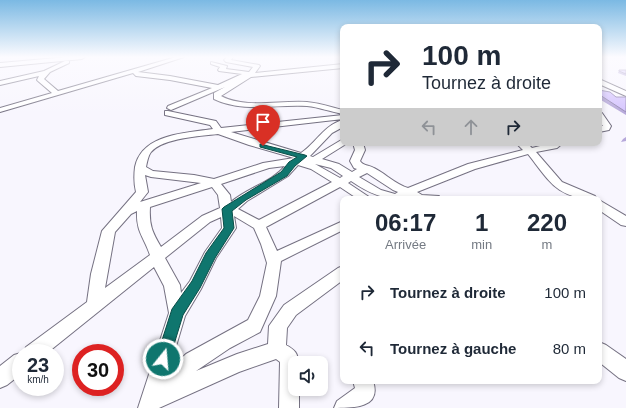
<!DOCTYPE html>
<html lang="fr">
<meta charset="utf-8">
<style>
body{margin:0;font-family:Helvetica,sans-serif;background:#f2f2f3;color:#1f2937;height:100vh;display:flex;flex-direction:column;font-size:15px;white-space:nowrap}
*{box-sizing:border-box;margin:0}
p{font-size:13px;color:#747a83}
.icon{flex:none;width:22px;height:22px;fill:none;stroke:currentColor;stroke-width:2;stroke-linecap:round;stroke-linejoin:round}
.map{position:relative;flex:1;overflow:hidden}
.details{position:absolute;left:340px;top:196px;width:262px;height:188px;display:flex;flex-direction:column;background:#fff;border-radius:8px;box-shadow:0 2px 6px #0003}
.details>*{flex:none}
.guide{position:absolute;left:340px;top:24px;width:262px;height:122px;border-radius:8px;box-shadow:0 2px 6px #0003;background:#fff;color:#1f2937;overflow:hidden}
.tools{position:absolute;left:288px;top:356px;display:grid;gap:8px}
.tools a{display:grid;place-items:center;width:40px;height:40px;border-radius:8px;background:#fff;box-shadow:0 2px 6px #0003;font-size:20px}
.speed{position:absolute;left:12px;top:344px;display:flex;gap:8px;font-size:20px;font-weight:700;text-align:center}
.speed>*{display:grid;place-content:center;width:52px;height:52px;border-radius:50%;background:#fff;box-shadow:0 2px 6px #0003;line-height:1}
.speed small{font-size:10px;font-weight:400}
.speed .limit{border:6px solid #d22;background:#fff;color:#111}
.pin{position:absolute;display:grid;place-items:center;width:34px;height:34px;color:#fff;margin:-41px -17px;border-radius:50% 50% 50% 0;rotate:-45deg;box-shadow:0 0 4px #0007}
.pin .icon{rotate:45deg}
.me{position:absolute;width:44px;margin:-22px;rotate:17deg;stroke-linejoin:round;filter:drop-shadow(0 0 3px #0008)}
.turn{display:flex;align-items:center;gap:14px;height:84px;padding:0 16px;font-size:18px}
.turn .icon{width:52px;height:52px;stroke-width:2.5}
.turn b{display:block;font-size:28px;line-height:34px}
.lanes{display:flex;align-items:center;height:38px;padding:0 16px;background:#0003;justify-content:center;gap:20px;direction:ltr}
.lanes .off{opacity:.35}
.eta{display:flex;justify-content:space-evenly;align-items:center;height:68px;text-align:center}
.eta b{font-size:24px;font-weight:700;line-height:28px}
ul{padding:0;list-style:none}
li{display:flex;align-items:center;gap:12px;height:56px;padding:0 16px}
li div{flex:1}
li b{display:block;font-size:15px}
li em{font-style:normal}
.map>svg:first-child{display:block}
</style>
<div class="map">
<svg width="626" height="408" viewBox="0 0 626 408">
<rect width="100%" height="100%" fill="#f8f6fe"/>
<g fill="none" stroke-linecap="round" stroke-linejoin="round">
<g stroke="#757182" stroke-width="2">
<path id="street" d="M 68,57 L 85,57 L 82,59 L 0,67 L 0,63 Z
M 176,57 L 184,57 L 138,72 L 170,76 L 218,85 L 242,74 L 219,71 L 218,70 L 220,67 L 211,64 L 211,62 L 227,66 L 226,69 L 249,72 L 253,67 L 226,62 L 224,60 L 227,57 L 233,57 L 231,60 L 259,65 L 260,66 L 255,73 L 343,64 L 343,68 L 251,77 L 221,96 C 246,109 279,100 307,102 C 319,103 331,107 343,110 L 343,114 C 331,112 319,107 307,106 C 276,104 243,113 214,99 L 214,93 L 225,87 L 171,110 L 167,108 L 168,106 L 212,88 L 170,80 L 136,76 L 133,73 L 0,112 L 0,108 L 52,93 L 38,81 L 37,80 L 39,76 L 0,85 L 0,81 L 44,71 L 65,61 L 69,61 L 69,63 L 50,72 L 44,79 L 58,91 Z
M 599,79 L 626,91 L 626,96 L 599,84 Z
M 165,111 L 168,111 L 216,121 L 221,128 L 343,115 L 343,119 L 231,132 L 301,153 C 316,143 324,125 343,120 L 343,127 L 332,133 L 310,156 L 313,157 L 343,139 L 343,143 L 346,144 L 322,159 L 339,164 L 352,172 L 357,169 L 354,168 L 350,161 L 355,150 L 353,143 L 363,143 L 365,150 L 360,161 C 363,166 369,165 374,168 C 386,174 395,184 408,188 L 468,164 L 523,150 L 516,143 L 527,143 L 532,148 L 552,143 L 563,143 L 557,148 L 536,152 L 562,182 L 595,196 L 597,199 C 557,199 550,182 528,154 L 475,169 L 417,192 L 422,195 L 439,196 L 441,199 L 410,199 L 409,196 L 405,198 L 406,199 C 383,199 370,194 351,181 L 348,183 L 372,199 L 358,199 L 340,187 L 266,227 L 277,251 L 343,221 L 343,230 L 281,261 L 276,296 L 260,332 L 230,348 L 196,371 L 237,354 L 268,344 L 269,326 L 284,305 L 338,268 L 343,266 L 343,280 L 296,315 L 287,328 L 286,345 C 295,350 298,353 298,363 L 295,363 L 295,389 L 299,389 L 299,408 L 279,408 L 280,362 L 276,359 L 239,372 L 159,408 L 138,408 L 169,313 L 164,286 L 154,267 L 47,353 L 24,353 L 26,347 L 87,302 L 91,274 L 102,231 L 136,192 C 134,184 134,175 135,167 C 142,134 185,133 213,129 L 210,125 L 165,115 ZM 218,134 L 249,145 L 294,158 L 263,163 L 214,179 L 194,175 L 153,171 L 146,167 C 147,162 148,156 151,152 C 163,138 200,136 218,134 ZM 315,164 L 331,168 L 343,176 L 340,178 ZM 298,165 L 311,169 L 332,182 L 259,220 L 238,209 L 247,201 L 288,176 ZM 285,166 C 272,182 247,188 231,202 L 230,195 L 221,184 L 269,168 ZM 367,173 L 393,190 L 398,192 L 395,194 L 381,190 L 359,177 ZM 145,175 L 151,177 L 201,183 L 140,202 L 148,192 ZM 212,187 L 218,195 L 220,208 L 202,216 L 161,247 C 152,232 149,225 150,207 ZM 137,211 C 136,232 144,237 150,255 L 105,288 L 115,232 L 131,214 ZM 234,216 L 254,228 L 261,244 L 267,263 L 260,296 L 248,320 L 186,354 L 169,370 L 185,316 L 201,289 L 216,258 L 236,228 ZM 221,217 L 222,228 L 205,252 L 190,281 L 181,293 L 180,285 L 165,258 L 210,222 Z
M 599,113 L 602,113 L 611,126 L 609,130 L 599,132 L 599,126 L 603,126 L 599,121 Z
M 599,200 L 626,216 L 626,226 L 621,225 L 599,210 Z
M 599,342 L 606,345 L 626,359 L 626,381 L 619,378 L 599,362 Z
M 21,353 L 21,374 L 7,385 L 0,388 L 0,366 L 14,355 Z
M 353,381 L 373,381 C 382,408 354,408 334,408 L 337,401 L 355,388 Z"/>
</g>
<use href="#street" fill="#fff" fill-rule="evenodd"/>
</g>
<path fill="#b6a8da" d="M 619,70 L 626,70 L 626,76 L 618,73 Z
M 599,90 L 616,97 L 626,97 L 626,115 L 601,100 L 599,98 Z
M 626,137 L 626,141 L 621,142 L 623,139 Z"/>
<path fill="#d4c3fe" stroke="#9488b2" d="M 619,70 L 626,70 L 626,74 L 619,71 Z
M 599,90 L 610,92 L 616,97 L 626,97 L 626,112 L 603,97 L 599,94 Z"/>
<linearGradient id="sky" x2="0" y2="1"><stop stop-color="#7bb9e3"/><stop offset="0.5" stop-color="#fcfbff"/><stop offset="1" stop-color="#fcfbff" stop-opacity="0"/></linearGradient>
<rect width="626" height="114" fill="url(#sky)"/>
<path fill="#0f766e" stroke="#0a4d48" d="M 260,144 L 305,155 L 307,156 L 295,166 L 287,176 L 246,200 L 232,211 L 234,228 L 215,258 L 200,288 L 183,315 L 168,364 L 163,366 L 158,364 L 156,359 L 172,309 L 192,281 L 206,253 L 224,228 L 222,209 L 224,207 L 281,172 L 289,162 L 297,157 L 260,147 Z"/>
</svg>
<div class="tools">
<a><svg class="icon" aria-label="sound" viewBox="0 0 24 24"><path d="M4 9h4l5-4v14l-5-4H4zM17 9q2 3 0 6"/></svg></a>
</div>
<div class="speed"><div>23<small>km/h</small></div><div class="limit">30</div></div>
<div class="pin" style="left:263px;top:146px;background:#d93025"><svg class="icon" aria-label="arrive" viewBox="0 0 24 24"><path d="M6 21V4h12l-3 4 3 4H6"/></svg></div>
<svg class="me" style="left:163px;top:359px" viewBox="-20 -20 40 40"><circle r="17" fill="#0f766e" stroke="#fff" stroke-width="3"/><path d="M0-11L8 9 0 5-8 9z" fill="#fff"/></svg>
<div class="guide">
<div class="turn"><svg class="icon" aria-label="right" viewBox="0 0 24 24"><path d="M7 20v-9h11M14 6l5 5-5 5"/></svg><div><b>100 m</b>Tournez à droite</div></div>
<div class="lanes"><svg class="icon off" aria-label="left" viewBox="0 0 24 24"><path d="M17 20v-9H6M10 6l-5 5 5 5"/></svg><svg class="icon off" aria-label="ahead" viewBox="0 0 24 24"><path d="M12 20V5M6 11l6-6 6 6"/></svg><svg class="icon" aria-label="right" viewBox="0 0 24 24"><path d="M7 20v-9h11M14 6l5 5-5 5"/></svg></div>
</div>
<section class="details">
<div class="eta">
<div><b>06:17</b><p>Arrivée</p></div>
<div><b>1</b><p>min</p></div>
<div><b>220</b><p>m</p></div>
</div>
<ul>
<li><svg class="icon" aria-label="right" viewBox="0 0 24 24"><path d="M7 20v-9h11M14 6l5 5-5 5"/></svg><div><b>Tournez à droite</b></div><em>100 m</em></li>
<li><svg class="icon" aria-label="left" viewBox="0 0 24 24"><path d="M17 20v-9H6M10 6l-5 5 5 5"/></svg><div><b>Tournez à gauche</b></div><em>80 m</em></li>
</ul>
</section>
</div>
